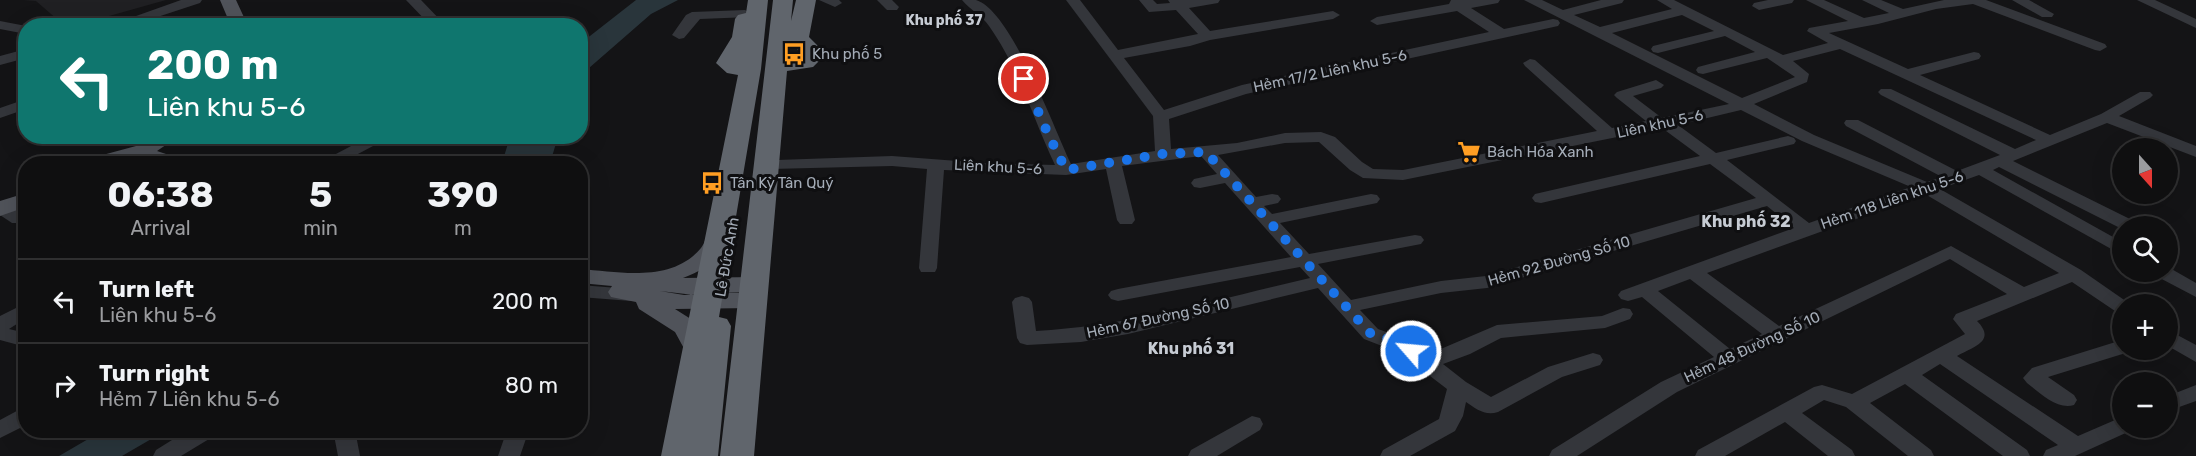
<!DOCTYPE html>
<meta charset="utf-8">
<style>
body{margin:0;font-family:Rubik,sans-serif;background:#181819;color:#f1f3f6;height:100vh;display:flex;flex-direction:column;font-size:22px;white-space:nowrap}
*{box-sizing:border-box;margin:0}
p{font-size:20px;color:#9b9c9f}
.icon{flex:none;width:33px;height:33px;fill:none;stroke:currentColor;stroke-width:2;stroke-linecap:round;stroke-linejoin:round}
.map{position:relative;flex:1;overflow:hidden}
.drawer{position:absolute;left:18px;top:156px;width:570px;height:282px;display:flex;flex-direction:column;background:#0f0f10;border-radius:24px;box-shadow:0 6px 24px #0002,0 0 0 2px #2f2f30}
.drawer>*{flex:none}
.hud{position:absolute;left:18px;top:18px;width:570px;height:126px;border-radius:24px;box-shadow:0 6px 24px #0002,0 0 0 2px #2f2f30;background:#0f766e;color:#fff;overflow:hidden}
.needle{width:39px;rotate:159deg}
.fabs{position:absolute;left:2112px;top:138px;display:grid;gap:12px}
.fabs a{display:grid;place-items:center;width:66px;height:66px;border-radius:50%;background:#0f0f10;box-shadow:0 6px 24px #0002,0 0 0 2px #2f2f30;font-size:30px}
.pin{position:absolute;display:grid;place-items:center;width:51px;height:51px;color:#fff;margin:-26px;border:3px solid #fff;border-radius:50%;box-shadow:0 2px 6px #0007}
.me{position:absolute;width:66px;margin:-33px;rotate:297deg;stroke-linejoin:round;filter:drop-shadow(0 0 4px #0008)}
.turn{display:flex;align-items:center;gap:21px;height:126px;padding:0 30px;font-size:27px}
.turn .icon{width:78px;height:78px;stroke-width:2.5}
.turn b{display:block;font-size:42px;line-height:51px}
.eta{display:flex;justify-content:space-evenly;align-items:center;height:102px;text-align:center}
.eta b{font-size:36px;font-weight:700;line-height:42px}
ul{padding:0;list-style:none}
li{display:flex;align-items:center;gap:18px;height:84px;padding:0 30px;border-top:2px solid #2f2f30}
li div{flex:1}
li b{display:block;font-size:22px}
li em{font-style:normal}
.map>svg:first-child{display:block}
</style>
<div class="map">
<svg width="2196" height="456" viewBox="0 0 2196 456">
<rect width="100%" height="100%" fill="#141416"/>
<path fill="#202023" d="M 23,0 L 166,0 L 77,25 L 65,26 L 36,1 Z"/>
<path fill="#29353b" d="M 636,0 L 678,0 L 651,14 L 581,75 L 581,43 Z
M 510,137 L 510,136 L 558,137 L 550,163 L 502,163 Z
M 102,431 L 102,430 L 165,431 L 122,456 L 59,456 Z"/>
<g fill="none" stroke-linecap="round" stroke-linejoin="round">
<path fill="#34363b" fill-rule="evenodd" d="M 181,0 L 202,0 L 200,3 L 130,26 L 108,26 Z
M 406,0 L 421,0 L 446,26 L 431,26 Z
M 819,0 L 839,0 L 842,3 L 835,7 Z
M 877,0 L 892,0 L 899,7 L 897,10 L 887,10 Z
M 962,0 C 966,0 973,0 976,0 C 1011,10 1055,131 1071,164 L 1155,151 L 1153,116 L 1066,0 L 1080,0 L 1118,50 L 1198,34 L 1176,10 L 1149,12 L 1139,0 L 1153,0 L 1157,4 L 1170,3 L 1168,0 L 1220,0 L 1218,3 L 1189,8 L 1210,31 L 1333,11 L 1340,15 L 1333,19 L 1210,40 L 1190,46 L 1124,58 L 1164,110 L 1242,85 L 1489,32 L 1457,11 L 1377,25 L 1370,21 L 1377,17 L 1449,4 L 1451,0 L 1500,0 L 1498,3 L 1471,8 L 1504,29 L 1553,19 L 1558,20 L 1560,23 L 1558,26 L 1246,94 L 1169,119 L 1171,149 L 1237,143 L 1285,133 L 1321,132 L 1335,137 L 1362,162 L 1373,169 L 1403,170 L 1597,131 L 1525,66 L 1523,63 L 1530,59 L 1535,60 L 1612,128 L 1646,121 L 1617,98 L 1614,95 L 1617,92 L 1656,80 L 1664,85 L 1661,88 L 1633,96 L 1662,118 L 1729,104 L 1524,0 L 1542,0 L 1563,10 L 1601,0 L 1624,0 L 1622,3 L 1574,15 L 1600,27 L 1672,9 L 1657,0 L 1674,0 L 1783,55 L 1828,43 L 1807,31 L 1809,28 L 1848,21 L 1806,0 L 1824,0 L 1864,18 L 1889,13 L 1862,0 L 1881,0 L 1903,9 L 1944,0 L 1986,0 L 2105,44 L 2107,47 L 2100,51 L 2095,50 L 1973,4 L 1936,9 L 1878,24 L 1829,33 L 1908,69 L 1974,52 L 1979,53 L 1981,56 L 1979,59 L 1920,75 L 2050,135 L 2101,114 L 2140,92 L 2150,92 L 2153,95 L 2150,98 L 2119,116 L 2196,146 L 2196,157 L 2107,123 L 2013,161 L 2136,222 L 2139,226 L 2122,226 L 2122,229 L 1999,167 L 1993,170 L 2122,242 L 2122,255 L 1979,175 L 1940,189 L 2081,270 L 2130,304 L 2122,304 L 2122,313 L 2115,311 L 2072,282 L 1977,321 C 1997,341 1973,347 1957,356 L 2078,436 L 2122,417 L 2122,428 L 2132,428 L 2130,431 L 2075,456 L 2043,456 L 2046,450 L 2058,445 L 1940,364 L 1922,375 L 2027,450 L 2030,456 L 2003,456 L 1905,384 L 1870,403 L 1931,450 L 1934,456 L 1908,456 L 1846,407 L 1824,400 L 1802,413 L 1852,450 L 1855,456 L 1828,456 L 1785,422 L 1725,456 L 1695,456 L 1698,450 L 1814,387 L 1822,385 L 1852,394 L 1965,334 L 1953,319 L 1956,314 L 2007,294 L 1950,259 L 1677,392 L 1577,456 L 1549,456 L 1552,450 L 1661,382 L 1714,357 L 1642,297 L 1628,301 L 1621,299 L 1618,295 L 1621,291 L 1794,228 L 1767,206 L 1487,288 L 1441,293 L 1360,310 L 1378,329 L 1403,338 L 1429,354 L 1497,325 L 1602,316 L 1623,308 L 1630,309 L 1633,314 L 1630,319 L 1605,328 L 1501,338 L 1470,354 L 1443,364 L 1466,382 L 1491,397 L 1548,367 L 1593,353 L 1600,355 L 1603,360 L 1600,365 L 1562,377 L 1498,412 C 1485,416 1476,409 1466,402 L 1463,416 L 1455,431 L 1410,456 L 1380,456 L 1383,450 L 1439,419 L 1447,389 L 1400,353 L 1364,339 L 1318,288 L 1128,334 L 1081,342 L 1027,345 L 1020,343 L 1017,338 L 1012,302 L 1015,298 L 1022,296 L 1029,298 L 1032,302 L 1036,331 C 1129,326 1219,299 1310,278 L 1300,267 L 1118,301 L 1111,299 L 1108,295 L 1111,291 L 1118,289 L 1291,257 L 1225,183 L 1200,188 L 1194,187 L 1191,183 L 1194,179 L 1217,174 L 1201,156 L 1122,166 L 1135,220 L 1132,224 L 1120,224 L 1117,220 L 1106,169 L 1066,175 L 944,170 L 937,268 L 935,272 L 921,272 L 919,268 L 927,169 L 892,166 L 771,169 L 769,165 L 777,160 L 892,156 L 984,163 L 1055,165 C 1033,119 1019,68 989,26 C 982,15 970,10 962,0 ZM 1682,15 L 1714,31 L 1653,46 L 1651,49 L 1653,52 L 1658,53 L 1725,36 L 1755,52 L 1698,67 L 1696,70 L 1698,73 L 1703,74 L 1767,58 L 1795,77 L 1742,98 L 1612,33 ZM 1840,49 L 2036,140 L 2015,149 L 1891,89 L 1881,89 L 1878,92 L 1881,95 L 2000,155 L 1957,171 L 1858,120 L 1846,120 L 1844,123 L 1846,126 L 1942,177 L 1927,182 L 1814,135 L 1754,104 L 1807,82 L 1809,74 L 1793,61 ZM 1741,110 L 1802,141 L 1911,187 L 1809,223 L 1727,160 L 1794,144 L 1796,141 L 1794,138 L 1788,136 L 1716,153 L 1678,125 ZM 1662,128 L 1700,156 L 1535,194 L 1532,198 L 1535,202 L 1541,203 L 1710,164 L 1756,198 L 1486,276 L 1441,281 L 1351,300 L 1318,264 L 1421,244 L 1424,240 L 1421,236 L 1415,235 L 1309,254 L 1280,223 L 1377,203 L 1380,199 L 1377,195 L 1371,194 L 1272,214 L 1264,206 L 1278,203 L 1281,199 L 1278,195 L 1272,194 L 1256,197 L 1218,155 L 1285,143 L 1319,142 L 1350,170 L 1363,178 L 1403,180 ZM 1925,194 L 2059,273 L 2024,287 L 1951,246 L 1779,326 L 1707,273 ZM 1690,279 L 1762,334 L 1730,349 L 1658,291 Z
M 1768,0 L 1794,0 L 1792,3 L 1759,10 L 1752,6 L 1754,3 Z
M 2012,0 L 2029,0 L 2054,14 L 2052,17 L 2042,17 Z
M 2137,0 L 2155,0 L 2196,19 L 2196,28 Z
M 745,10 L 752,14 L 750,17 L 700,19 L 684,38 L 679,39 L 672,35 L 686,15 L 692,12 Z
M 0,21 L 26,26 L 26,34 L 0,29 Z
M 26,49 L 26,58 L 0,65 L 0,56 Z
M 26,99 L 26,109 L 0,118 L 0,108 Z
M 370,136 L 392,136 L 339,164 L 317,164 Z
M 0,203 L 8,204 L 24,215 L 24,223 L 12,223 L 0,215 Z
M 2168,241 L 2175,243 L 2180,249 L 2178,253 L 2168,254 Z
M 2168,267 L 2196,283 L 2196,297 L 2156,276 L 2154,272 L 2168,272 Z
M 580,285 L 631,289 L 638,291 L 641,295 L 638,299 L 631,301 L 580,297 Z
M 26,303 L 26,318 L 9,329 L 26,333 L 26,347 L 0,340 L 0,316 Z
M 2168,330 L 2196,345 L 2196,362 L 2168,346 Z
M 2122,340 L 2122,350 L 2131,350 L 2129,352 L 2048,377 L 2074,395 L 2077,400 L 2074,405 C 2057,410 2040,393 2027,383 L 2023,378 L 2032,368 Z
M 2196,385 L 2196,401 L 2168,411 L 2168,396 Z
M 26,406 L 26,425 L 0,438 L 0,420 Z
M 1252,416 L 1260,418 L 1263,424 L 1260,430 L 1217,456 L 1188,456 L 1191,450 Z
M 188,430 L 217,430 L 214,436 L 181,456 L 153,456 L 156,450 Z
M 333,430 L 355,430 L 360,456 L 338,456 Z
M 507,430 L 529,430 L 520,456 L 498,456 Z"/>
<path fill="#50535a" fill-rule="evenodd" d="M 220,0 L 236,0 L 248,26 L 231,26 Z
M 153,136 L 179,136 L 157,151 L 184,160 L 187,164 L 154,164 L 142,160 L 132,163 L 81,164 L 84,160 L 136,146 Z
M 26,193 L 26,207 L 0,216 L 0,201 Z
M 718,229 L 726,231 L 729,236 C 720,258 705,270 683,278 L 755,277 L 763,279 L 767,284 L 763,289 L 755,291 L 694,295 L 660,291 L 684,295 L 753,292 L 762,295 L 765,300 L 762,305 L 753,308 L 675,309 L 694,321 L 709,348 L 705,354 L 696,357 L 687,354 L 675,332 L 639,309 L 636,302 L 611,297 L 608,292 L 612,286 L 580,283 L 580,269 C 620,272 672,283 701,248 C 705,243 706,236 710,231 Z"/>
<path fill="#60656c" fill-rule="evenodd" d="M 748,0 L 768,0 L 761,69 L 719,317 L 727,319 L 731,326 L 718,456 L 661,456 L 738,75 L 727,73 L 716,63 L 732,37 L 735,19 L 738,15 L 746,13 Z
M 773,0 L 793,0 L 791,21 L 796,0 L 816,0 L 809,37 L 822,50 L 823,57 L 813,67 L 787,71 L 754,456 L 720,456 ZM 790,41 L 800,52 L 799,56 L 788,58 Z"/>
</g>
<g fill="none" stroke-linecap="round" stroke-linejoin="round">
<path stroke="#1a73e8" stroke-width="10" stroke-dasharray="0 18" d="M 1024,79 L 1048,134 L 1066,170 L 1162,154 L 1206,152 L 1371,334 L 1396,341 L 1411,351"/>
</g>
<defs>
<g id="bus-bare" transform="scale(1.8)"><path d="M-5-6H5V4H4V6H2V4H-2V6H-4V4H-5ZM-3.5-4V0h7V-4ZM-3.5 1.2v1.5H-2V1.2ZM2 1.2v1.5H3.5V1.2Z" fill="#ff9e23" stroke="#0f0f11" stroke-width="2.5" paint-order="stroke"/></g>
<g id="supermarket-bare" transform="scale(1.8)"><path d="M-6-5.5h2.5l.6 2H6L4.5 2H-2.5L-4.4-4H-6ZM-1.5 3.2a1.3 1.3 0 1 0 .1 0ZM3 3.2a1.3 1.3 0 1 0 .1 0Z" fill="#ff9e23" stroke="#0f0f11" stroke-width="2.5" paint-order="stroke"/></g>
</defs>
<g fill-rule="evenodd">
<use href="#bus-bare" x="794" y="54"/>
<use href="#supermarket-bare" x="1469" y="152"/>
<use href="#bus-bare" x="712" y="183"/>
</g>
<g text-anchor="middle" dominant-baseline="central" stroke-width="6" stroke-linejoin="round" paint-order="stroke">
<g font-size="14" font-weight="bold" fill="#c6cbd3" stroke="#0f0f11">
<text x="944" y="20">Khu phố 37</text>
</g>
<g font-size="15" fill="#a4acb7" stroke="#0f0f11" text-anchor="start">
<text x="812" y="54">Khu phố 5</text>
<text x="1487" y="152">Bách Hóa Xanh</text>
<text x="730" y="183">Tân Kỳ Tân Quý</text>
</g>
<g font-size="15" fill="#a4acb7" stroke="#0f0f11">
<text transform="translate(1330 71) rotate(-12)">Hẻm 17/2 Liên khu 5-6</text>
<text transform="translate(1660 124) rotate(-12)">Liên khu 5-6</text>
<text transform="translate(998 167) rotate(3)">Liên khu 5-6</text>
<text transform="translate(1892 200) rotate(-19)">Hẻm 118 Liên khu 5-6</text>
<text transform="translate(727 257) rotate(-80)">Lê Đức Anh</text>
<text transform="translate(1559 261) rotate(-16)">Hẻm 92 Đường Số 10</text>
<text transform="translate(1158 318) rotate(-12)">Hẻm 67 Đường Số 10</text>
<text transform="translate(1752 347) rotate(-25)">Hẻm 48 Đường Số 10</text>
</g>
<g font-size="16" font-weight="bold" fill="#c6cbd3" stroke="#0f0f11">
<text x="1746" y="221">Khu phố 32</text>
<text x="1191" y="348">Khu phố 31</text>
</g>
</g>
</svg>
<div class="fabs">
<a><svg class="needle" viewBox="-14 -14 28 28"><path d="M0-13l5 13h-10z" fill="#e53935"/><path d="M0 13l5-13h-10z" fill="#9b9c9f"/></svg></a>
<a><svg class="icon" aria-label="search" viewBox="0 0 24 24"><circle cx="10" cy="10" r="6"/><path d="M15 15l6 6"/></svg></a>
<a>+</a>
<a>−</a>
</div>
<div class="pin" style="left:1024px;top:79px;background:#d93025"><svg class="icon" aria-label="arrive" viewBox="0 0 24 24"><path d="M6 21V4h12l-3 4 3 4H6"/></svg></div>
<svg class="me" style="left:1411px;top:351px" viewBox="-20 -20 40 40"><circle r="17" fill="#1a73e8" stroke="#fff" stroke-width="3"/><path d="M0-11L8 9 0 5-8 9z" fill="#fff"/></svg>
<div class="hud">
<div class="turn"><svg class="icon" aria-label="left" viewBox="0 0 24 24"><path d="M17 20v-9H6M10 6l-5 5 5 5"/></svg><div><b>200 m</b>Liên khu 5-6</div></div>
</div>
<section class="drawer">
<div class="eta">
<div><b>06:38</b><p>Arrival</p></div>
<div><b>5</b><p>min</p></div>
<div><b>390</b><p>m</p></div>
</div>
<ul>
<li><svg class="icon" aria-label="left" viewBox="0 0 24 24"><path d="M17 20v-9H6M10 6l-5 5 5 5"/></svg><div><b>Turn left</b><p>Liên khu 5-6</p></div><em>200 m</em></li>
<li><svg class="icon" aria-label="right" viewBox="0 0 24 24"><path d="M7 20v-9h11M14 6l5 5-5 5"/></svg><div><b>Turn right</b><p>Hẻm 7 Liên khu 5-6</p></div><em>80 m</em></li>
</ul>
</section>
</div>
